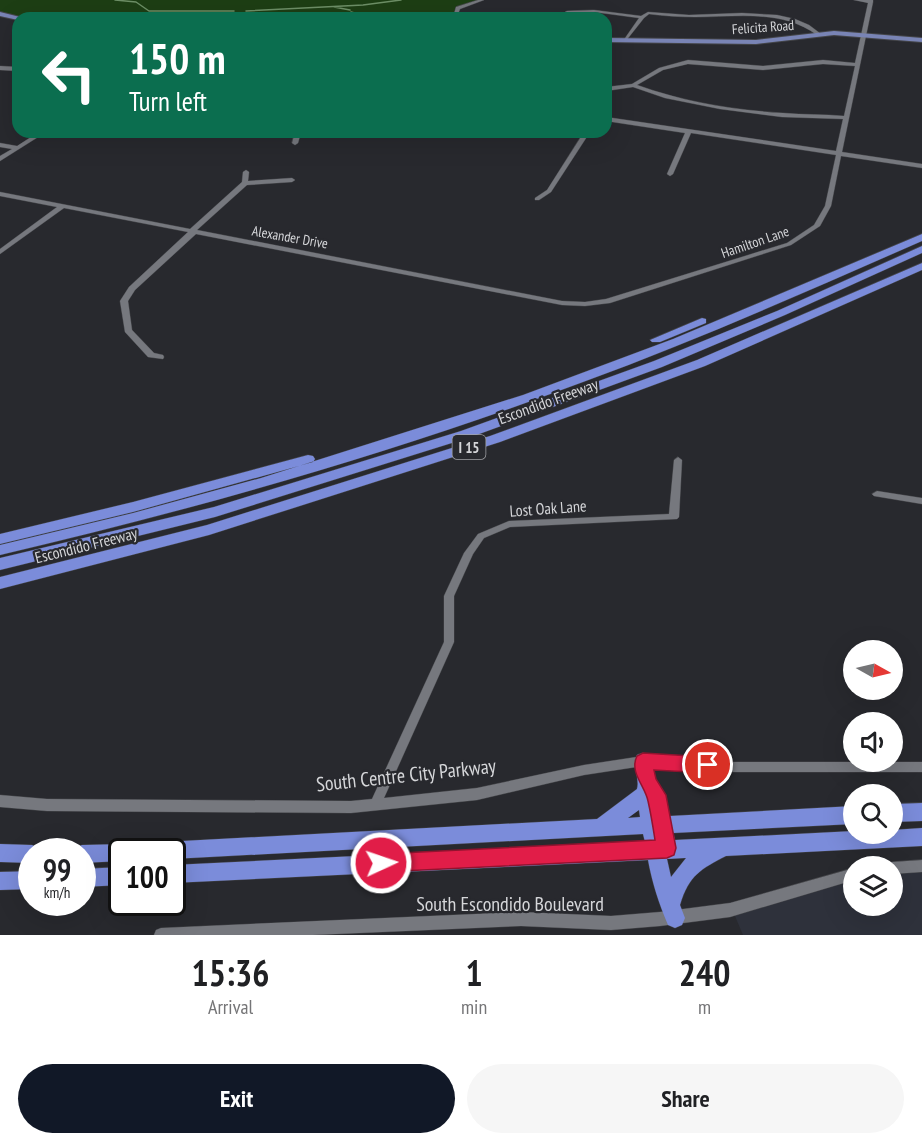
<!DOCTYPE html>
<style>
body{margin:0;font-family:"PT Sans Narrow",sans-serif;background:#f6f6f6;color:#202124;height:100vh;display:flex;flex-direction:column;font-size:22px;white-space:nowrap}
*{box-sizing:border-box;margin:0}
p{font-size:20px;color:#757577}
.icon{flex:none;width:33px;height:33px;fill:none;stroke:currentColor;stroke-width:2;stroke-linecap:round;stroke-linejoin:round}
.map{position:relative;height:935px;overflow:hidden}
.sheet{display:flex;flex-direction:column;background:#fff;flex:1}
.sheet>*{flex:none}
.hud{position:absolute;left:12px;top:12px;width:600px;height:126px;border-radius:18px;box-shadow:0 6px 24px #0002;background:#0b6e4f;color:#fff;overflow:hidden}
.needle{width:39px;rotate:98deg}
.buttons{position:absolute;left:843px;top:640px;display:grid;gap:12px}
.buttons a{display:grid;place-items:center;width:60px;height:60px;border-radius:50%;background:#fff;box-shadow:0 6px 24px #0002;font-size:30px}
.speed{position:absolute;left:18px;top:838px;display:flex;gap:12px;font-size:30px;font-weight:700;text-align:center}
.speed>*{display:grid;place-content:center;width:78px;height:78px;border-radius:50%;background:#fff;box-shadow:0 6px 24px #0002;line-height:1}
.speed small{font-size:15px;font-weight:400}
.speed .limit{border:3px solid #111;border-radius:9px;background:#fff;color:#111}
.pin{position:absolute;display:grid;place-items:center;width:51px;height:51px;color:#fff;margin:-26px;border:3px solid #fff;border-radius:50%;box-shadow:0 2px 6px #0007}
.me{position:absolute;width:66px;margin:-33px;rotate:87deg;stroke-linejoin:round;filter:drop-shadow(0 0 4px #0008)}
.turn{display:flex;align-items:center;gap:21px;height:126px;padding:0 18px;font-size:27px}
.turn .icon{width:78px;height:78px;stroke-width:2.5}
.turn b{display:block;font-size:42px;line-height:51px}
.eta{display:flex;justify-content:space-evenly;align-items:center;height:102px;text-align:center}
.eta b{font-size:36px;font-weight:700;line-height:42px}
.primary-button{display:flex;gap:12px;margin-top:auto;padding:12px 18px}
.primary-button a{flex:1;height:69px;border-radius:36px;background:#111827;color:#fff;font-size:24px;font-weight:700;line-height:69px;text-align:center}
.primary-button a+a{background:#f6f6f6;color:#202124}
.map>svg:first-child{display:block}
</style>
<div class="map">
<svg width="922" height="935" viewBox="0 0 922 935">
<rect width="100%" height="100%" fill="#28292e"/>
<path fill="#2e313b" d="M 922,866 L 922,935 L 743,935 L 732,909 L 853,874 L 854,906 L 892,906 L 893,868 Z"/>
<path fill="#1d3e14" d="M 0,0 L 482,0 L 461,6 L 456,14 L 461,18 L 18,18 L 0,14 Z"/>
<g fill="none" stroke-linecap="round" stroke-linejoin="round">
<path stroke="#6d8f66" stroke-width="1.5" d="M 115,0 L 136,2 L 149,11 L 234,11
M 334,7 L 350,10
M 246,11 L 363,5 L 401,0
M 351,12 L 362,15 L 364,18"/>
<g stroke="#444549" stroke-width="1">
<path id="minor" d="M 478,0 L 484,0 L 460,9 L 458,14 L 463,18 L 458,18 L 454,14 L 456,7 Z
M 854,0 L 873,0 L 873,2 L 842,152 L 922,164 L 922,168 L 841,156 L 831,206 L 820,226 L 791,245 L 610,303 L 585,306 L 562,305 L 196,234 L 135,290 L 128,301 L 132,330 L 154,353 L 163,355 L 164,357 L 163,359 L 148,357 L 125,332 L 120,301 L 129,287 L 188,232 L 64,208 L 0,254 L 0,249 L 57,207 L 0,196 L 0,192 L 190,229 L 242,182 L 243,172 L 246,170 L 249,172 L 248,181 L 292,178 L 295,180 L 292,182 L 247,185 L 197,230 L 562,301 L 585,302 L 606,299 L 787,243 L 814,225 L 825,206 L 836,155 L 691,133 L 673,174 L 670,176 L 667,174 L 685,133 L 606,121 L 606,117 L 836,151 L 843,119 L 782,117 L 720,109 L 665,98 L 633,87 L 606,91 L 606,87 L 632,84 L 659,68 L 688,60 L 763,66 L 823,60 L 855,63 L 868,3 ZM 688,64 L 763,70 L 823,64 L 855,66 L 844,116 C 824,114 804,115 783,113 C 734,110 684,102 637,85 L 663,70 Z
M 594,10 L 641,16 L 648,12 L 689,15 L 742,13 L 777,15 L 795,19 L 809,25 L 821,34 L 817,35 C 782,9 737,17 695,17 C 680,17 664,16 649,14 L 644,18 L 625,42 L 623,41 L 639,18 L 594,12 L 567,13 L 565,12 L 567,11 Z
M 0,66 L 18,67 L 18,71 L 0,70 Z
M 39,132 L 46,132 L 0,161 L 0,156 L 12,149 L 0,147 L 0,143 L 17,146 Z
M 295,132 L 301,132 L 298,143 L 295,145 L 292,143 Z
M 584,132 L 590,132 L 551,192 L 539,200 L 535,200 L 535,198 L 547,190 Z
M 678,457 L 682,460 L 679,517 L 677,519 L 510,527 L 484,538 L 473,554 L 454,596 L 454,642 L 384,798 L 477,788 L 584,765 L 643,756 L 686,757 L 730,762 L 922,762 L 922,772 L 730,772 L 686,767 L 643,766 L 584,775 L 477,800 L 351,813 L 47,811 L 0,807 L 0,795 L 47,799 L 351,801 L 372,799 L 444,642 L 444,596 L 464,553 L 478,534 L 509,521 L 669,514 L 674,460 Z
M 877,491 L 922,498 L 922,504 L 874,496 L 872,494 Z
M 922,860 L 922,872 L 892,874 L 892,867 L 886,867 L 887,864 L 892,862 Z
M 854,868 L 854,880 L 730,917 L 660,926 L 611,930 L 521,926 L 313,935 L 154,935 L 156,930 L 161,928 L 521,912 L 611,916 L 660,912 L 730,903 Z"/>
</g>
<g stroke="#444549" stroke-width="2">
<path id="major" d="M 0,12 L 20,17 L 21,18 L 18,18 L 18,20 L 0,16 Z
M 834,31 L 922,38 L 922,42 L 834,35 L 756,44 L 606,42 L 606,38 L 756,40 Z"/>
</g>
<g stroke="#444549" stroke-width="1">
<path id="highway" d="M 922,234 L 922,241 C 810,290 698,340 583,382 C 393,453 197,509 0,555 L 0,545 L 133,513 L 261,478 L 523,395 L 673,339 Z
M 922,246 L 922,253 L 785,315 L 662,367 L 471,437 L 215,517 L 0,570 L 0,558 L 214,507 L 461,431 L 654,361 L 777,311 Z
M 922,263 L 922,270 L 705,366 L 500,442 L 209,535 L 0,589 L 0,577 L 207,525 L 490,436 L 697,360 Z
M 702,318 L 706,319 L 706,323 L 660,342 L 652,342 L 650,340 Z
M 308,455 L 313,456 L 315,459 L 313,462 L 133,512 L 0,544 L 0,534 L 133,502 Z
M 643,753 L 649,755 L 656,780 L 665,795 L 670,816 L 854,806 L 854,824 L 673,833 L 675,840 L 854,831 L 854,834 L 892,834 L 892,830 L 922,828 L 922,846 L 726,856 C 701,869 689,875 680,905 L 685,918 L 682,925 L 675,928 L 668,925 C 659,904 652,882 648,860 L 172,883 L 172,865 L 645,842 L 643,834 L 172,859 L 172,852 L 122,852 L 122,861 L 82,863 L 82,852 L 73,852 L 75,848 L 82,845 L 126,844 L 597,819 L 637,789 C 640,778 632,766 637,755 ZM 639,810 L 640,817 L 628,818 ZM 686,858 L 671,877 L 667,859 Z
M 922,803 L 922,821 L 892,822 L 892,804 Z
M 0,844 L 32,845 L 39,848 L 41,852 L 32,852 L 32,863 L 0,862 Z
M 122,867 L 122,885 L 82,887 L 82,869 Z
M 32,871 L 32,889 L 0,890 L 0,872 Z"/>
</g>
<use href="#minor" fill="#76787e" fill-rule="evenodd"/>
<use href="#major" fill="#7984b5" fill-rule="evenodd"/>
<use href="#highway" fill="#7b8cda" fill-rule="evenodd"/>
</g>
<path fill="#e11d48" stroke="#92132f" stroke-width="1.5" d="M 643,753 L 708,757 L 714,759 L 717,765 L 714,770 L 708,773 L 654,770 L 656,779 L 666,795 L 676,848 L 674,855 L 667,858 L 381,872 L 374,870 L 372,863 L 374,857 L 381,854 L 655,840 C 653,827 651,814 648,801 C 645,786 629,772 637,756 Z"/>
<g text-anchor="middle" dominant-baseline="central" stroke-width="4.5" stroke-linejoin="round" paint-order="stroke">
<g font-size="14" fill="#d5d6d9" stroke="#28292e">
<text transform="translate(763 27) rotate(-4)">Felicita Road</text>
<text transform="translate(290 237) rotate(10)">Alexander Drive</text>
<text transform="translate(755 242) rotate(-19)">Hamilton Lane</text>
</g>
<rect fill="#28292e" stroke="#a1a2a6" stroke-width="1.5" x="452.5" y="435" width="33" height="24" rx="4.5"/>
<g font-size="15" font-weight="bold" fill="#d5d6d9">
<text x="469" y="447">I 15</text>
</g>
<g font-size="16" fill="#d5d6d9" stroke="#28292e">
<text transform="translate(548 401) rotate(-20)">Escondido Freeway</text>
<text transform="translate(548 508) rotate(-4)">Lost Oak Lane</text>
<text transform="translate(86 545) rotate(-14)">Escondido Freeway</text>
</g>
<g font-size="20" fill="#d5d6d9" stroke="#28292e">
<text transform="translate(406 775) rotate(-6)">South Centre City Parkway</text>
<text x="510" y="904">South Escondido Boulevard</text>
</g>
</g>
</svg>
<div class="buttons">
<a><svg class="needle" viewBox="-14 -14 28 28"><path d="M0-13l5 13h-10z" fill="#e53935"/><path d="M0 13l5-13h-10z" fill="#757577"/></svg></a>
<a><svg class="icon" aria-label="sound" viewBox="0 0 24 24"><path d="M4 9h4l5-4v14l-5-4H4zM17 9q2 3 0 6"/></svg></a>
<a><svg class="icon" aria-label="search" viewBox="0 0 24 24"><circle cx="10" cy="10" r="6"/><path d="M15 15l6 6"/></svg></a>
<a><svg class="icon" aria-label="layers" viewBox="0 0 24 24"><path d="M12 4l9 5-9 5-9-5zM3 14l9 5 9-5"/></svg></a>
</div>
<div class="speed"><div>99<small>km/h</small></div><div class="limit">100</div></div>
<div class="pin" style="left:708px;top:765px;background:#d93025"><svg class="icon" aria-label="arrive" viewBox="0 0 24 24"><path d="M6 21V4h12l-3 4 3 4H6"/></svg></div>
<svg class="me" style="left:381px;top:863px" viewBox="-20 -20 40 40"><circle r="17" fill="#e11d48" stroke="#fff" stroke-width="3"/><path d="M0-11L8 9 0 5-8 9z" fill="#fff"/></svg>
<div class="hud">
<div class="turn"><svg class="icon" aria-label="left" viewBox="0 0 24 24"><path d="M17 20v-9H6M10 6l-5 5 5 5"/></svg><div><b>150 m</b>Turn left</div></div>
</div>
</div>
<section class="sheet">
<div class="eta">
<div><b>15:36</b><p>Arrival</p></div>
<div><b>1</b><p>min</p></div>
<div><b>240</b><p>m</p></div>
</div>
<div class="primary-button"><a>Exit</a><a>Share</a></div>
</section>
